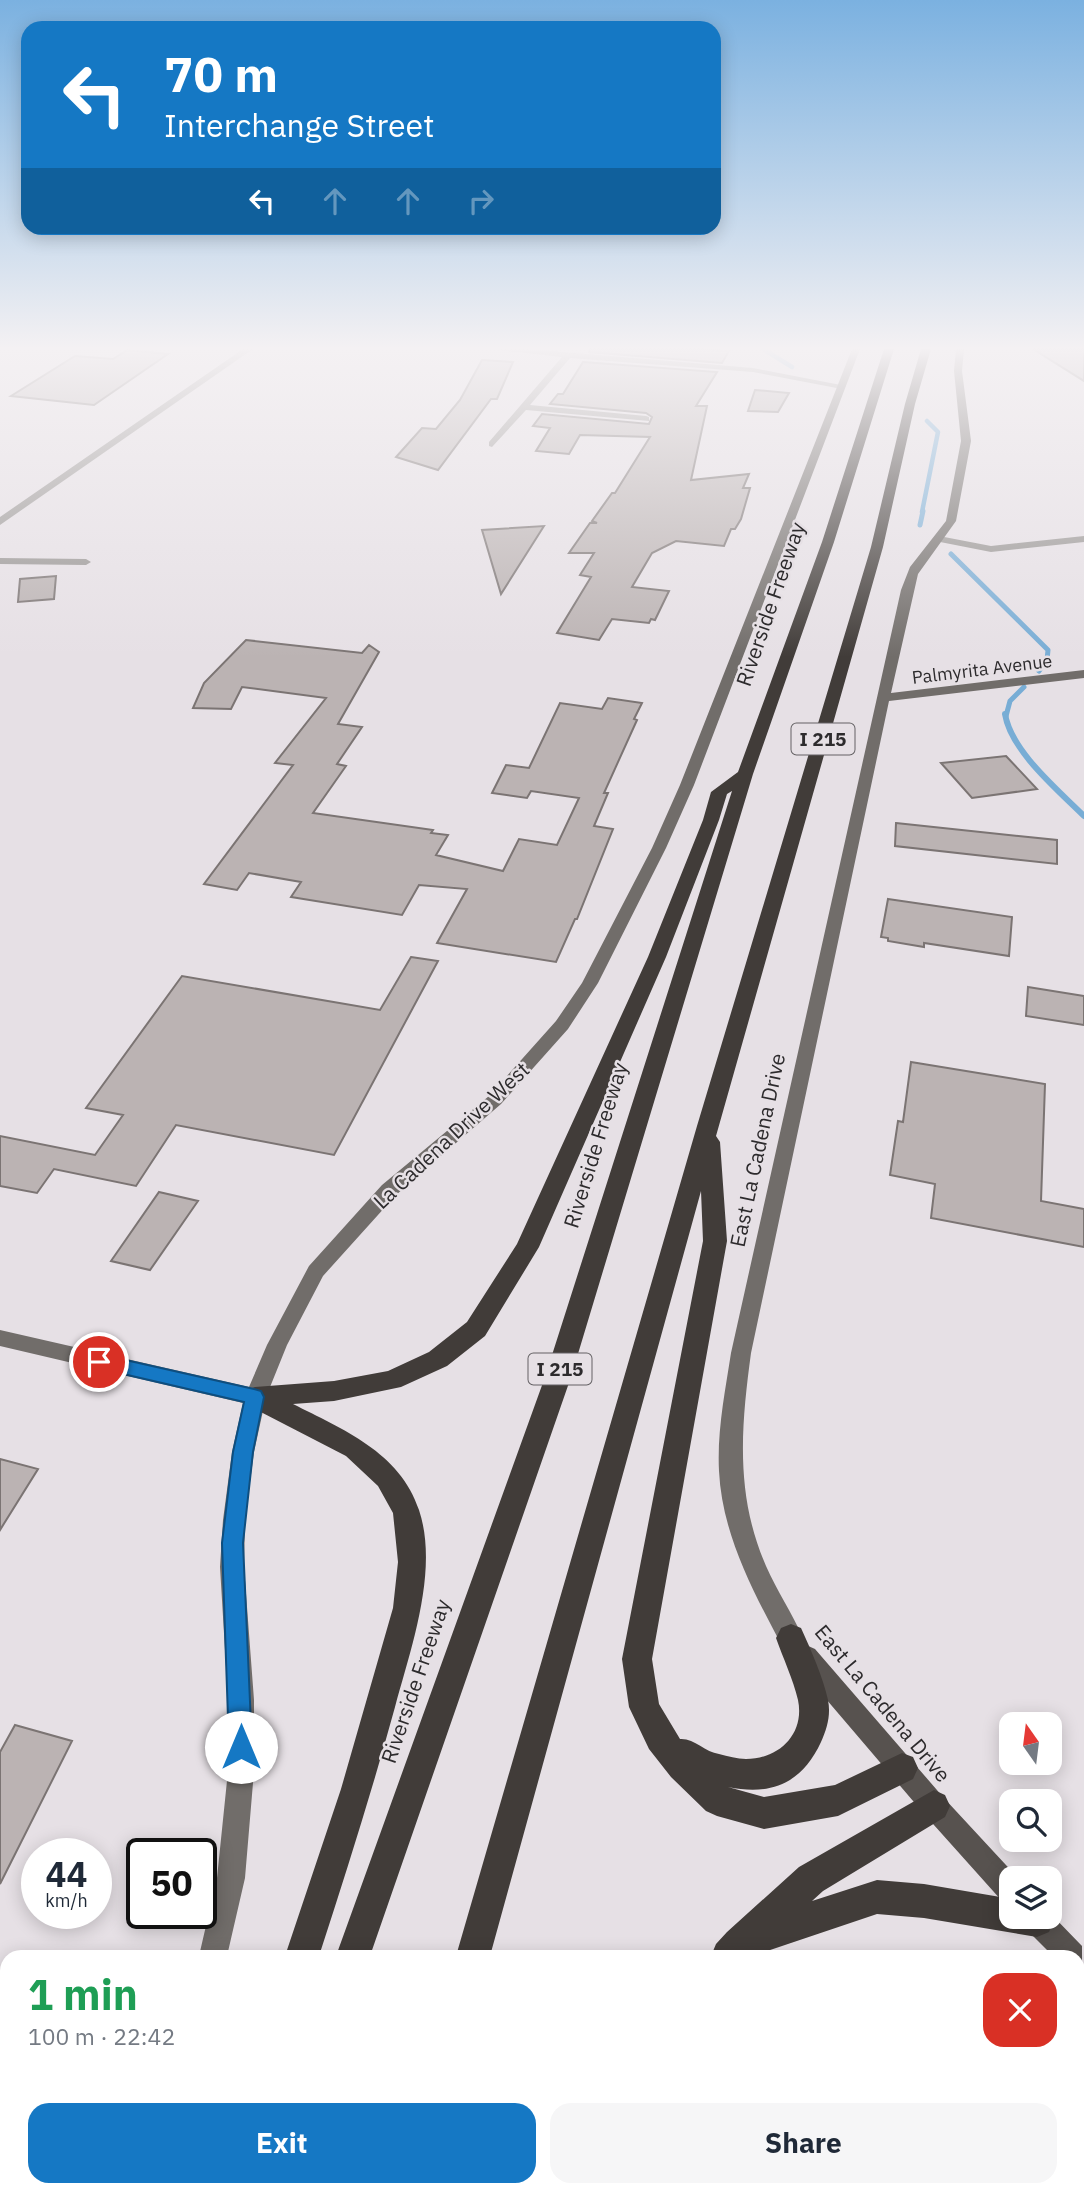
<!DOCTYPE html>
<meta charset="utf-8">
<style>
body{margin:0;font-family:"IBM Plex Sans",sans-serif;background:#f6f6f7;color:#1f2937;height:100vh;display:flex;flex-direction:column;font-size:26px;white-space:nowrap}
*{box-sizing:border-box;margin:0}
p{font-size:23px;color:#747a83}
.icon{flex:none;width:38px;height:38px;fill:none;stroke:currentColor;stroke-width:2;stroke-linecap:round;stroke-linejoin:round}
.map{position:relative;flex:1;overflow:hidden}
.drawer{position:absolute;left:0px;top:1950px;width:1085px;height:247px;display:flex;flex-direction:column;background:#fff;border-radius:21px 21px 0 0;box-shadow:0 4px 18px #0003}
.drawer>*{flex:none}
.hud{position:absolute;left:21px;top:21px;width:700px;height:214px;border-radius:21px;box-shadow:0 4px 18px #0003;background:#1578c4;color:#fff;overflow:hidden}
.needle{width:46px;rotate:346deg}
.controls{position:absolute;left:999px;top:1712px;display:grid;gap:14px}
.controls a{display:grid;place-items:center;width:63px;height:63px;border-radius:14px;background:#fff;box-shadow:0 4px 18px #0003;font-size:35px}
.speed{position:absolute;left:21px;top:1838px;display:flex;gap:14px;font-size:35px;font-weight:700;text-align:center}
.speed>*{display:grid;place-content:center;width:91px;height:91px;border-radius:50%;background:#fff;box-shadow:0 4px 18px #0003;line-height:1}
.speed small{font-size:18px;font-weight:400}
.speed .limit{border:4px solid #111;border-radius:10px;background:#fff;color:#111}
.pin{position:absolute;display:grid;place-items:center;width:60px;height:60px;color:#fff;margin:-30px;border:4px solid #fff;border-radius:50%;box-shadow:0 2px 7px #0007}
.me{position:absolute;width:77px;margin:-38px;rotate:0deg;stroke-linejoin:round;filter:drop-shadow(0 0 5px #0008)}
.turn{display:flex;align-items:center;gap:24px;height:147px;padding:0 28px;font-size:32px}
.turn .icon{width:91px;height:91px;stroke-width:2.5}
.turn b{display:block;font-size:49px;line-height:60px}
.lanes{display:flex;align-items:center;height:66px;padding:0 28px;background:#0003;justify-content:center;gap:35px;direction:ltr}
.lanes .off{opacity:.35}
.round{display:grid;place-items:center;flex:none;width:74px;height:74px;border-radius:21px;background:#f6f6f7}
.overview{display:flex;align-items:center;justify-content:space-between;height:119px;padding:0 28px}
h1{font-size:42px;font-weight:700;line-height:52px;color:#1e9e55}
.button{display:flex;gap:14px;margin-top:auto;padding:14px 28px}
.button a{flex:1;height:80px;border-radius:21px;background:#1578c4;color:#fff;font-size:28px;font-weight:700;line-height:80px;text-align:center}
.button a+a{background:#f6f6f7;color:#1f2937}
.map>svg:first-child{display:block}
</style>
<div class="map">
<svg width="1084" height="2196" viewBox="0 0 1084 2196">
<rect width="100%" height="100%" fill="#e6e0e5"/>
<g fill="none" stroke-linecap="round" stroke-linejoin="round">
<path stroke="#78add5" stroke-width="4.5" d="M 763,349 L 792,367
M 922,512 L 938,432 L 927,421"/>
<path stroke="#78add5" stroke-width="5" d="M 920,525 L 923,511
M 951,554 L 1048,650 L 1047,660 L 1039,671
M 1006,716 L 1010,701 L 1024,687"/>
<path stroke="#78add5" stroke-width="6" d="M 1005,714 C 1011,751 1058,790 1084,816"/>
</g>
<path fill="#bbb3b3" stroke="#7b7473" stroke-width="2" d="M 590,349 L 701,349 L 729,351 L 722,363 L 589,352 Z
M 1033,349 L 1084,349 L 1084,381 Z
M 127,350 L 168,354 L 94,405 L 11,396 L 75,356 L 113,359 Z
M 482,360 L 513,362 L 497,399 L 491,399 L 438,470 L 396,457 L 422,428 L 436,429 L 460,400 Z
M 583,362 L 717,372 L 696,406 L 707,406 L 691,480 L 749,474 L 743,488 L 750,488 L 741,519 L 735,529 L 731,529 L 724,546 L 676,541 L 652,553 L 632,587 L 669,591 L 655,620 L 651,619 L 649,623 L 612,619 L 599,640 L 557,633 L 591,577 L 580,575 L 594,553 L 569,553 L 590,523 L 597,523 L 592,521 L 612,493 L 615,493 L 650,437 L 580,435 L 569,454 L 536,451 L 550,428 L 533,426 L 542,414 L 649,424 L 652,417 L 646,413 L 550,404 L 558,394 L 563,394 Z
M 755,390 L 789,393 L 778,412 L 748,411 Z
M 544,526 L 501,594 L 482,530 Z
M 56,576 L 54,599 L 18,602 L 20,579 Z
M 246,640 L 362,653 L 369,645 L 379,652 L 338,724 L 362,727 L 337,764 L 346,766 L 313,813 L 433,830 L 431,833 L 448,835 L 436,855 L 503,871 L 519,839 L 557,845 L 579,798 L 531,791 L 527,798 L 492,793 L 506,765 L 529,768 L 560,703 L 602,709 L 608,698 L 642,703 L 634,719 L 637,720 L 604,793 L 608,793 L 594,826 L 613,829 L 577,919 L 575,919 L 556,962 L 437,943 L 467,889 L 419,885 L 402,915 L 291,897 L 301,882 L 249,873 L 237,890 L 204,884 L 293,765 L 275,763 L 326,698 L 242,687 L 231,709 L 193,708 L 204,683 Z
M 1006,756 L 1037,789 L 972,798 L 941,763 Z
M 896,823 L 1057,840 L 1057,864 L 895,846 Z
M 888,899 L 1012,917 L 1009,956 L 924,943 L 924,947 L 888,941 L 888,938 L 881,937 Z
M 411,957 L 438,961 L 334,1155 L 176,1125 L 136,1186 L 54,1169 L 37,1193 L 0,1186 L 0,1136 L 95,1155 L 123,1115 L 86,1108 L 182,976 L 380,1010 Z
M 1028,987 L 1084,996 L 1084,1025 L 1026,1016 Z
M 911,1062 L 1045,1084 L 1041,1201 L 1084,1209 L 1084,1247 L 931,1218 L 935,1184 L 890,1175 L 898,1121 L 903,1122 Z
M 159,1192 L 198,1201 L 150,1270 L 111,1261 Z
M 0,1459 L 38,1469 L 0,1530 Z
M 15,1725 L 72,1741 L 0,1884 L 0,1752 Z"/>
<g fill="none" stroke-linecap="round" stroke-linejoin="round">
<path fill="#969391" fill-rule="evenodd" d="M 243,349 L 253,349 L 0,525 L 0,517 Z
M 491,349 L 527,349 L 753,368 L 846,386 L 842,389 L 753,372 L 570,358 L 530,405 L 646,416 L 649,417 L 649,421 L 526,410 L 492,447 L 489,446 L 489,442 L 562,357 Z
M 939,536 L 991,546 L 1084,536 L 1084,542 L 991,552 L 935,541 L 934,539 Z
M 0,558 L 86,559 L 91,562 L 86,565 L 0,564 Z"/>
<path fill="#716d6a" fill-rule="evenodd" d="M 852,349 L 860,349 L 694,785 L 666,848 L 598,983 L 568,1029 L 501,1104 L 396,1195 L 323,1276 L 287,1345 L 266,1397 L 254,1452 L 245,1520 L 244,1567 L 254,1700 L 254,1771 L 245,1878 L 227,1956 L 199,1956 L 217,1878 L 228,1771 L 228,1700 L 220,1567 L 223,1520 L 232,1452 L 243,1403 L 0,1346 L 0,1330 L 249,1387 L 267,1345 L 309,1266 L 382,1185 L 489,1096 L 556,1021 L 582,983 L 652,848 L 680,785 Z
M 956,349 L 964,349 L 962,371 L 971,441 L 956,521 L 918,574 L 891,693 L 1084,670 L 1084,678 L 889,701 L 751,1353 C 741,1427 735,1495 766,1566 C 777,1591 792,1613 803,1638 L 800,1646 L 791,1649 L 782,1646 C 753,1591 722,1534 719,1471 C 717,1431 725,1392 731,1353 L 901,590 L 910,567 L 946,521 L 961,441 L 954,371 Z
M 116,2189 L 148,2189 L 145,2196 L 113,2196 Z"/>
<path fill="#57524f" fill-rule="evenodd" d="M 806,1645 L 815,1649 L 943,1797 L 1018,1878 L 1012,1878 L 1012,1905 L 1002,1901 L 925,1815 L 797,1665 L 794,1657 L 797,1649 Z
M 1050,1913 L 1082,1946 L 1082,1966 L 1078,1968 L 1078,1956 L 1053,1956 L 1023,1926 L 1019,1916 L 1050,1916 Z
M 1084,2162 L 1084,2194 L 1078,2196 L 1066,2190 L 1064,2196 L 1014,2196 L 1017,2189 L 1078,2189 L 1078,2164 Z"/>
<path fill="#413c39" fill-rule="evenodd" d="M 884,349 L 894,349 L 834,542 L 753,774 L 571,1377 L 370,1956 L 336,1956 L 545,1377 L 732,791 L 727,794 L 719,820 L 666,957 L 539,1247 L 485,1336 L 447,1366 L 401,1387 L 334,1401 L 293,1404 C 342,1429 400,1452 419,1510 C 439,1570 411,1648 395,1707 C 372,1791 346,1873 319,1956 L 285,1956 L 341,1789 L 393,1608 L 398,1562 L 393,1513 L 378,1486 L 346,1456 L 247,1405 L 242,1397 L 246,1390 L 255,1387 L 334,1381 L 388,1371 L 429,1352 L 467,1322 L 517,1244 L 648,957 L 703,820 L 711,792 L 738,772 L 822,542 Z
M 921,349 L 931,349 L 915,404 L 883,547 L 716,1136 L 720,1142 L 727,1241 L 652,1659 L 659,1704 L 680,1739 C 694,1738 705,1752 719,1754 C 728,1756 737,1759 746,1759 C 779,1759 805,1734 798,1700 C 793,1679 783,1658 776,1638 L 781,1628 L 791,1624 L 801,1628 C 811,1650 823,1677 828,1700 C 831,1715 827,1729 821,1742 C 802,1783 772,1796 728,1787 L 764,1797 L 835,1785 L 902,1753 L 913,1757 L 918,1768 L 913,1779 L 838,1816 L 764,1829 L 717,1816 L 706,1811 L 671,1777 L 649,1749 L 629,1707 L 622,1659 L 703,1241 L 701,1191 L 490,1956 L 456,1956 L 697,1126 L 871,547 L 905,404 Z
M 934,1790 L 945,1795 L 950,1806 L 945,1817 L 823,1891 L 812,1901 L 877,1880 L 924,1884 L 1012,1899 L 1012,1916 L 1050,1916 L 1050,1911 L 1054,1920 L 1049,1932 L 1037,1937 L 924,1918 L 877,1914 L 752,1956 L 711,1956 L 716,1944 L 727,1932 L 799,1867 Z
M 204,2189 L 242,2189 L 240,2196 L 202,2196 Z
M 251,2189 L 289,2189 L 287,2196 L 249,2196 Z
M 389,2189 L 427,2189 L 425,2196 L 387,2196 Z
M 542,2189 L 581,2189 L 578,2196 L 539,2196 Z"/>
</g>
<linearGradient id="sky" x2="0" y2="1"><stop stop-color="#7bb1e0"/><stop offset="0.53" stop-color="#f4f1f3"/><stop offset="1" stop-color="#f4f1f3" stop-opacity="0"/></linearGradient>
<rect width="1084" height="657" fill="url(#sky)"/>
<path fill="#1578c4" stroke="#0e4e7f" stroke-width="2" d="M 99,1354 L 254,1389 L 261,1391 L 264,1397 L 253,1452 L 243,1543 L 252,1747 L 249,1755 L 241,1758 L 233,1755 L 229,1747 L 222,1543 L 233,1452 L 244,1402 L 93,1367 L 90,1362 L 93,1357 Z"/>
<g text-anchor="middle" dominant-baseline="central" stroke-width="5" stroke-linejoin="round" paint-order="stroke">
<g font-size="18" fill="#2d2b2d" stroke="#e6e0e5">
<text transform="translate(982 669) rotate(-7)">Palmyrita Avenue</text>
</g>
<g fill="#e6e0e5" stroke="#646164" stroke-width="2">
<rect x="791.5" y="723.5" width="63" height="31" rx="5"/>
<rect x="528.5" y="1353.5" width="63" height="31" rx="5"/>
</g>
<g font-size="19" font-weight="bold" fill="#2d2b2d">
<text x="823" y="739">I 215</text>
<text x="560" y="1369">I 215</text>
</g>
<g font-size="21" fill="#2d2b2d" stroke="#e6e0e5">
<text transform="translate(770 604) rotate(-71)">Riverside Freeway</text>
<text transform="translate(451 1135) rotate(-43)">La Cadena Drive West</text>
<text transform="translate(595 1145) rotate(-73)">Riverside Freeway</text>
<text transform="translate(757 1150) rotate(-78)">East La Cadena Drive</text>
<text transform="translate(415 1681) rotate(-71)">Riverside Freeway</text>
<text transform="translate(883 1703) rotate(50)">East La Cadena Drive</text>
</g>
</g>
</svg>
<div class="controls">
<a><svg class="needle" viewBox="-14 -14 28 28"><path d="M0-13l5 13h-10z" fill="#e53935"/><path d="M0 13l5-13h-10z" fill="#747a83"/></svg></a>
<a><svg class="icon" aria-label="search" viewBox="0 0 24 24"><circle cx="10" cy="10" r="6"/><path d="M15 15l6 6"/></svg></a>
<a><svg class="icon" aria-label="layers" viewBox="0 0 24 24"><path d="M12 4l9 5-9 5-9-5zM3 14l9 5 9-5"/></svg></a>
</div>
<div class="speed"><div>44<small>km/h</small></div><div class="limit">50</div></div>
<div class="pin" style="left:99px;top:1362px;background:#d93025"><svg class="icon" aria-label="arrive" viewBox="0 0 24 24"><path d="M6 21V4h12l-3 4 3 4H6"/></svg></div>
<svg class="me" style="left:241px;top:1747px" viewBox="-20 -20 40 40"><circle r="19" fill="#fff"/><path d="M0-13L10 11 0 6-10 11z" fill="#1578c4"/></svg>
<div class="hud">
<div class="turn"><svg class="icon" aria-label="left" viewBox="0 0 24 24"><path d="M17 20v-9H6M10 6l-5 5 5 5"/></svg><div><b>70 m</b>Interchange Street</div></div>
<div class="lanes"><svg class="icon" aria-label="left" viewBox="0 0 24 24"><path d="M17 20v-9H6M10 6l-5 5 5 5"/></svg><svg class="icon off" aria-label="ahead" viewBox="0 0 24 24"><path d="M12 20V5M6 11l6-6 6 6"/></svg><svg class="icon off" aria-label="ahead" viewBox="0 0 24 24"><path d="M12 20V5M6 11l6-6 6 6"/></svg><svg class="icon off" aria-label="right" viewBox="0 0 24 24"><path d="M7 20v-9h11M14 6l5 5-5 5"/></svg></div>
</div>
<section class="drawer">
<div class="overview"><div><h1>1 min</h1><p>100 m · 22:42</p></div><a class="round" style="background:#d93025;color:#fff"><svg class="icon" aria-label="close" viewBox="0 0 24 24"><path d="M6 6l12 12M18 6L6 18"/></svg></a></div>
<div class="button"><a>Exit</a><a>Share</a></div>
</section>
</div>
